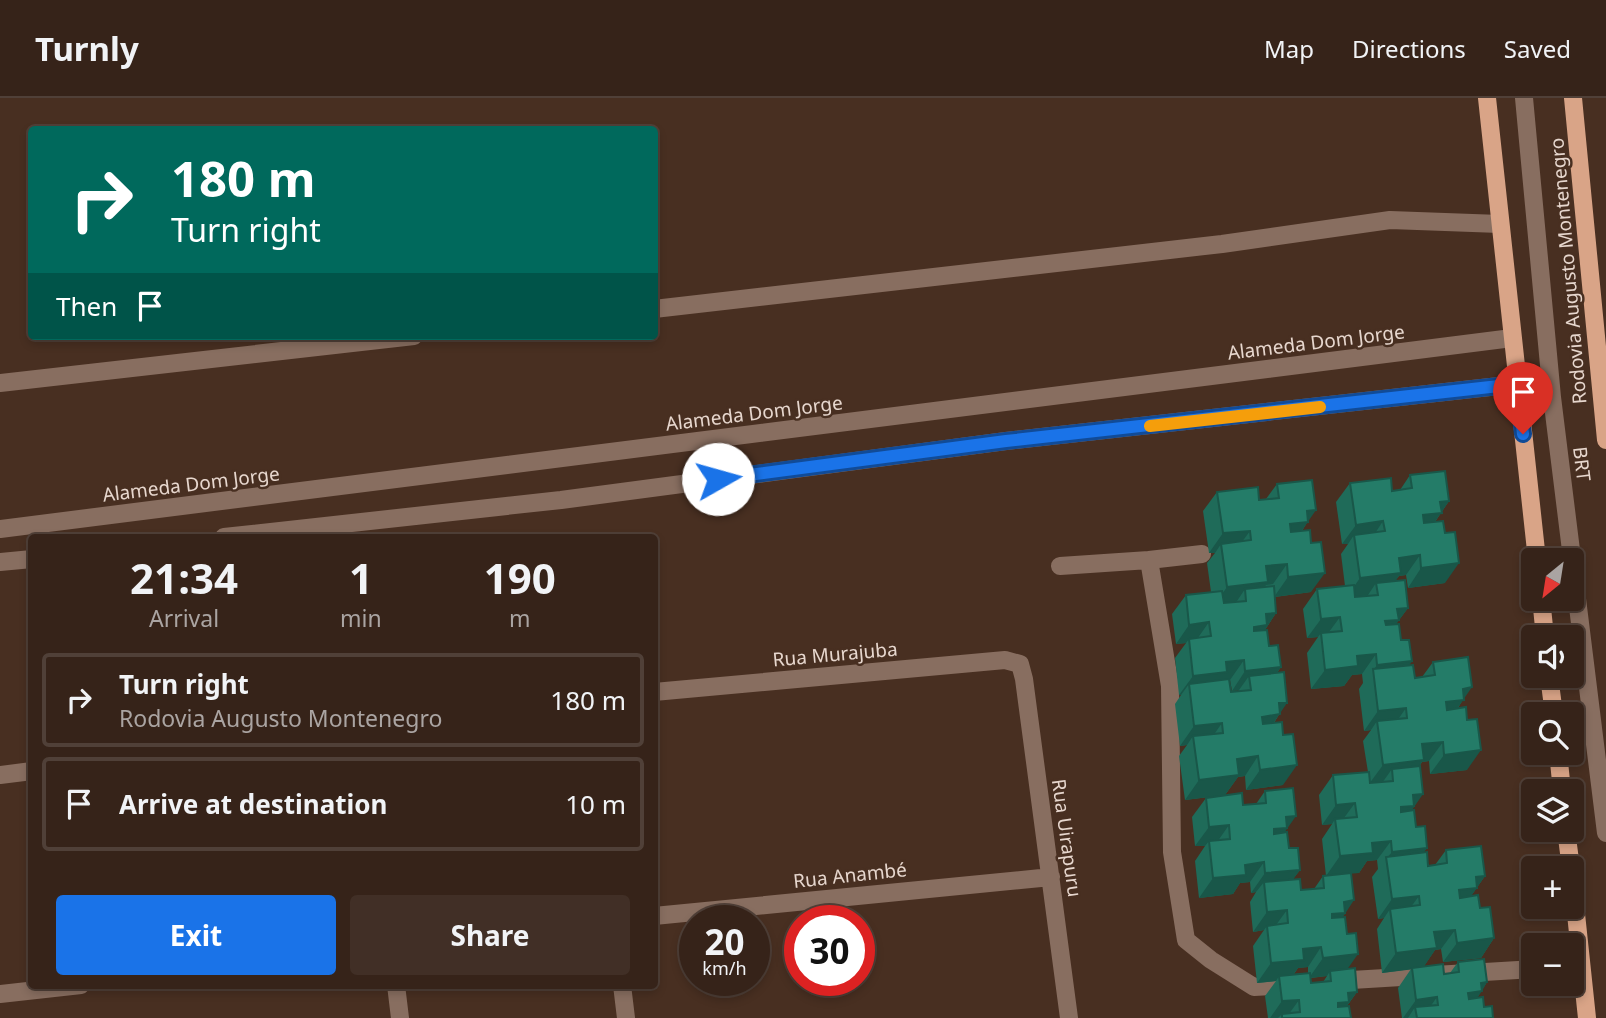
<!DOCTYPE html>
<meta charset="utf-8">
<style>
body{margin:0;font-family:"Noto Sans",sans-serif;background:#412f26;color:#f1f3f6;height:100vh;display:flex;flex-direction:column;font-size:26px;white-space:nowrap}
*{box-sizing:border-box;margin:0}
p{font-size:23px;color:#aaa4a2}
.icon{flex:none;width:38px;height:38px;fill:none;stroke:currentColor;stroke-width:2;stroke-linecap:round;stroke-linejoin:round}
.map{position:relative;flex:1;overflow:hidden}
.sheet{position:absolute;left:28px;top:436px;width:630px;height:455px;display:flex;flex-direction:column;background:#362319;border-radius:7px;box-shadow:0 4px 10px #0003,0 0 0 2px #504038}
.sheet>*{flex:none}
.banner{position:absolute;left:28px;top:28px;width:630px;height:214px;border-radius:7px;box-shadow:0 4px 10px #0003,0 0 0 2px #504038;background:#00695c;color:#fff;overflow:hidden}
.needle{width:46px;rotate:210deg}
.buttons{position:absolute;left:1521px;top:450px;display:grid;gap:14px}
.buttons a{display:grid;place-items:center;width:63px;height:63px;border-radius:7px;background:#362319;box-shadow:0 4px 10px #0003,0 0 0 2px #504038;font-size:35px}
.speed{position:absolute;left:679px;top:807px;display:flex;gap:14px;font-size:35px;font-weight:700;text-align:center}
.speed>*{display:grid;place-content:center;width:91px;height:91px;border-radius:50%;background:#362319;box-shadow:0 4px 10px #0003,0 0 0 2px #504038;line-height:1}
.speed small{font-size:18px;font-weight:400}
.speed .limit{border:10px solid #d22;background:#fff;color:#111}
.pin{position:absolute;display:grid;place-items:center;width:60px;height:60px;color:#fff;margin:-72px -30px;border-radius:50% 50% 50% 0;rotate:-45deg;box-shadow:0 0 7px #0007}
.pin .icon{rotate:45deg}
.me{position:absolute;width:77px;margin:-38px;rotate:83deg;stroke-linejoin:round;filter:drop-shadow(0 0 5px #0008)}
.turn{display:flex;align-items:center;gap:24px;height:147px;padding:0 28px;font-size:32px}
.turn .icon{width:91px;height:91px;stroke-width:2.5}
.turn b{display:block;font-size:49px;line-height:60px}
.then{display:flex;align-items:center;height:66px;padding:0 28px;background:#0003;gap:14px;font-size:26px}
.eta{display:flex;justify-content:space-evenly;align-items:center;height:119px;text-align:center}
.eta b{font-size:42px;font-weight:700;line-height:49px}
.button{display:flex;gap:14px;margin-top:auto;padding:14px 28px}
.button a{flex:1;height:80px;border-radius:7px;background:#1a73e8;color:#fff;font-size:28px;font-weight:700;line-height:80px;text-align:center}
.button a+a{background:#412f26;color:#f1f3f6}
ul{padding:0;list-style:none}
li{display:flex;align-items:center;gap:21px;height:94px;margin:0 14px 10px;padding:0 14px;border:4px solid #504038;border-radius:7px}
li div{flex:1}
li b{display:block;font-size:26px}
li em{font-style:normal}
header{display:flex;align-items:center;gap:42px;box-sizing:border-box;height:98px;padding:0 35px;background:#362319;border-bottom:2px solid #504038}
header strong{font-size:33px}
nav{display:flex;gap:38px;margin-inline-start:auto;font-size:24px}
.map>svg:first-child{display:block}
</style>
<header>
<strong>Turnly</strong>
<nav><a>Map</a><a>Directions</a><a>Saved</a></nav>
</header>
<div class="map">
<svg width="1606" height="920" viewBox="0 0 1606 920">
<rect width="100%" height="100%" fill="#482f21"/>
<g fill="none" stroke-linecap="round" stroke-linejoin="round">
<path stroke="#886e60" stroke-width="18" d="M 1524,0 L 1552,299 L 1606,735
M 654,211 L 1222,146 L 1390,122 L 1500,126
M 0,285 L 414,238
M 0,431 L 1512,240
M 224,439 L 561,402 L 1006,343 L 1517,286
M 1149,462 L 1202,456
M 0,464 L 32,461
M 1060,468 L 1149,462 L 1170,588 L 1172,754 L 1186,842 L 1211,862 L 1254,889 L 1293,887
M 654,594 L 1005,562 L 1020,566 L 1024,581 L 1069,920
M 0,677 L 32,673
M 654,818 L 1051,779
M 1335,883 L 1533,871
M 396,887 L 400,920
M 622,887 L 626,920
M 0,896 L 81,887"/>
<path stroke="#d9a487" stroke-width="18" d="M 1487,0 L 1537,462
M 1573,0 L 1606,342
M 1541,500 L 1545,539
M 1549,578 L 1554,616
M 1558,654 L 1562,693
M 1566,732 L 1571,770
M 1572,778 L 1587,920"/>
</g>
<path fill="#1f6b59" fill-rule="evenodd" d="M 1410,377 L 1449,403 L 1435,424 L 1445,485 L 1408,490 L 1406,477 L 1399,478 L 1395,483 L 1408,510 L 1396,526 L 1401,542 L 1412,563 L 1409,567 L 1415,580 L 1422,579 L 1433,564 L 1464,600 L 1458,610 L 1467,672 L 1430,676 L 1429,663 L 1422,664 L 1419,669 L 1412,713 L 1416,729 L 1427,750 L 1423,755 L 1428,768 L 1435,767 L 1446,752 L 1485,778 L 1471,798 L 1480,810 L 1494,840 L 1481,860 L 1443,864 L 1441,851 L 1435,852 L 1424,868 L 1444,876 L 1450,875 L 1458,864 L 1487,884 L 1477,900 L 1493,920 L 1402,920 L 1398,890 L 1411,871 L 1382,875 L 1377,831 L 1384,820 L 1378,821 L 1372,779 L 1378,771 L 1377,762 L 1367,763 L 1359,775 L 1351,775 L 1342,820 L 1348,871 L 1357,894 L 1347,908 L 1351,920 L 1268,920 L 1265,898 L 1276,883 L 1257,885 L 1253,848 L 1264,832 L 1253,834 L 1250,804 L 1256,794 L 1251,795 L 1250,784 L 1240,785 L 1233,796 L 1199,800 L 1195,763 L 1205,748 L 1195,748 L 1192,719 L 1206,700 L 1243,707 L 1256,706 L 1265,693 L 1285,734 L 1289,750 L 1300,772 L 1293,781 L 1301,792 L 1314,791 L 1323,778 L 1326,778 L 1322,741 L 1332,726 L 1322,727 L 1319,697 L 1333,677 L 1368,674 L 1363,643 L 1371,632 L 1364,633 L 1359,591 L 1363,585 L 1362,576 L 1352,577 L 1344,588 L 1311,591 L 1307,555 L 1318,539 L 1307,540 L 1303,511 L 1317,491 L 1345,488 L 1341,456 L 1348,446 L 1342,446 L 1336,404 L 1350,385 L 1392,393 L 1400,392 ZM 1308,869 L 1308,875 L 1294,876 L 1298,870 ZM 1327,878 L 1323,884 L 1311,885 L 1311,880 Z
M 1277,386 L 1308,423 L 1302,433 L 1311,494 L 1275,499 L 1276,515 L 1265,532 L 1269,548 L 1281,569 L 1277,575 L 1280,615 L 1274,625 L 1283,687 L 1246,692 L 1245,678 L 1238,679 L 1225,697 L 1185,702 L 1179,658 L 1187,647 L 1180,648 L 1175,606 L 1181,597 L 1179,597 L 1175,560 L 1186,545 L 1176,546 L 1172,516 L 1186,497 L 1211,494 L 1207,465 L 1215,455 L 1209,455 L 1203,413 L 1217,394 L 1259,402 L 1266,401 ZM 1229,582 L 1230,582 L 1232,593 L 1239,592 L 1238,593 L 1231,594 Z"/>
<path fill="#195749" d="M 1449,403 L 1428,434 L 1410,437 L 1423,417 L 1440,404 Z
M 1316,412 L 1294,444 L 1276,446 L 1290,426 L 1307,413 Z
M 1383,423 L 1370,443 L 1354,437 L 1348,446 L 1342,446 L 1356,427 Z
M 1250,433 L 1236,452 L 1221,446 L 1215,455 L 1209,455 L 1223,435 Z
M 1420,457 L 1406,477 L 1399,478 L 1387,495 L 1376,485 L 1368,497 L 1346,500 L 1360,480 L 1399,460 Z
M 1459,465 L 1445,485 L 1408,490 L 1421,470 Z
M 1287,466 L 1273,486 L 1266,487 L 1254,504 L 1246,503 L 1245,491 L 1235,506 L 1213,509 L 1227,489 L 1266,468 Z
M 1325,475 L 1311,494 L 1274,499 L 1288,479 Z
M 1408,510 L 1394,529 L 1385,541 L 1385,523 L 1397,511 Z
M 1276,515 L 1263,535 L 1254,547 L 1254,529 L 1266,516 Z
M 1340,519 L 1326,538 L 1321,535 L 1318,539 L 1307,540 L 1321,521 Z
M 1209,524 L 1195,544 L 1189,541 L 1186,545 L 1176,546 L 1189,527 Z
M 1376,556 L 1362,576 L 1352,577 L 1344,588 L 1311,591 L 1325,572 L 1357,558 Z
M 1244,562 L 1230,582 L 1189,586 L 1181,597 L 1179,597 L 1193,578 L 1226,564 Z
M 1412,563 L 1398,583 L 1373,573 L 1377,567 Z
M 1281,569 L 1267,589 L 1249,578 L 1239,592 L 1232,593 L 1245,573 Z
M 1472,589 L 1450,621 L 1432,624 L 1446,604 L 1463,591 Z
M 1279,605 L 1287,605 L 1266,636 L 1248,639 L 1262,619 Z
M 1406,610 L 1392,630 L 1377,623 L 1371,632 L 1364,633 L 1378,613 Z
M 1222,625 L 1208,645 L 1193,638 L 1187,647 L 1180,648 L 1194,628 Z
M 1443,644 L 1429,663 L 1422,664 L 1410,681 L 1392,671 L 1382,685 L 1369,686 L 1383,667 L 1422,646 Z
M 1481,652 L 1467,672 L 1430,676 L 1444,657 Z
M 1258,658 L 1245,678 L 1238,679 L 1225,697 L 1185,702 L 1199,682 L 1237,661 Z
M 1297,667 L 1283,687 L 1246,692 L 1260,672 Z
M 1423,696 L 1410,715 L 1400,728 L 1401,709 L 1413,697 Z
M 1355,705 L 1341,724 L 1335,721 L 1332,726 L 1322,727 L 1336,707 Z
M 1296,718 L 1282,738 L 1273,750 L 1274,731 L 1286,719 Z
M 1229,727 L 1215,747 L 1209,743 L 1205,748 L 1195,748 L 1209,729 Z
M 1391,743 L 1377,762 L 1367,763 L 1359,775 L 1326,778 L 1340,758 L 1372,745 Z
M 1427,750 L 1413,769 L 1386,761 L 1392,754 Z
M 1264,764 L 1250,784 L 1240,785 L 1233,796 L 1199,800 L 1213,780 L 1245,767 Z
M 1300,772 L 1286,791 L 1264,784 L 1256,794 L 1251,795 L 1265,775 Z
M 1485,778 L 1463,810 L 1445,812 L 1459,792 L 1476,779 Z
M 1419,798 L 1405,817 L 1390,811 L 1384,820 L 1378,821 L 1392,801 Z
M 1354,802 L 1341,822 L 1331,834 L 1332,816 L 1344,804 Z
M 1287,812 L 1273,831 L 1267,828 L 1264,832 L 1253,834 L 1267,814 Z
M 1455,832 L 1441,851 L 1435,852 L 1423,870 L 1382,875 L 1396,855 L 1434,834 Z
M 1494,840 L 1481,860 L 1443,864 L 1457,845 Z
M 1321,849 L 1308,869 L 1298,870 L 1290,881 L 1279,878 L 1276,883 L 1257,885 L 1271,865 L 1303,851 Z
M 1358,856 L 1344,876 L 1330,873 L 1327,878 L 1309,880 L 1323,860 Z
M 1487,884 L 1482,893 L 1468,913 L 1468,895 L 1481,885 Z
M 1357,894 L 1338,920 L 1338,905 L 1348,895 Z
M 1437,899 L 1423,919 L 1415,909 L 1408,920 L 1403,920 L 1416,902 Z
M 1299,902 L 1286,920 L 1282,916 L 1278,920 L 1270,920 L 1282,903 Z"/>
<path fill="#247c68" stroke="#195749" stroke-width="2" d="M 1445,373 L 1449,403 L 1440,404 L 1442,415 L 1423,417 L 1424,425 L 1443,423 L 1445,435 L 1455,434 L 1459,465 L 1421,470 L 1420,457 L 1399,460 L 1401,475 L 1360,480 L 1354,437 L 1385,433 L 1383,423 L 1356,427 L 1350,385 L 1391,380 L 1392,393 L 1412,390 L 1410,377 Z
M 1312,382 L 1316,412 L 1307,413 L 1308,424 L 1290,426 L 1291,434 L 1310,432 L 1311,445 L 1321,444 L 1325,475 L 1288,479 L 1287,466 L 1266,468 L 1268,484 L 1227,489 L 1221,446 L 1251,442 L 1250,433 L 1223,435 L 1217,394 L 1258,389 L 1259,402 L 1279,400 L 1277,386 Z
M 1405,482 L 1408,510 L 1397,511 L 1399,522 L 1385,523 L 1386,527 L 1399,526 L 1401,542 L 1409,542 L 1412,563 L 1377,567 L 1376,556 L 1357,558 L 1358,568 L 1325,572 L 1321,535 L 1342,533 L 1340,519 L 1321,521 L 1317,491 L 1354,487 L 1355,499 L 1378,497 L 1376,485 Z
M 1274,488 L 1276,515 L 1266,516 L 1267,527 L 1254,529 L 1254,533 L 1267,532 L 1269,548 L 1278,547 L 1281,569 L 1245,573 L 1244,562 L 1226,564 L 1227,574 L 1193,578 L 1189,541 L 1211,538 L 1209,524 L 1189,527 L 1186,497 L 1222,493 L 1224,505 L 1246,503 L 1245,491 Z
M 1468,559 L 1472,589 L 1463,591 L 1464,602 L 1446,604 L 1447,612 L 1466,609 L 1467,622 L 1477,621 L 1481,652 L 1444,657 L 1443,644 L 1422,646 L 1424,662 L 1383,667 L 1377,623 L 1407,620 L 1406,610 L 1378,613 L 1373,571 L 1413,567 L 1415,580 L 1435,577 L 1433,564 Z
M 1284,574 L 1287,605 L 1279,605 L 1280,616 L 1262,619 L 1263,626 L 1282,624 L 1283,637 L 1293,636 L 1297,667 L 1260,672 L 1258,658 L 1237,661 L 1239,677 L 1199,682 L 1193,638 L 1223,635 L 1222,625 L 1194,628 L 1189,586 L 1229,581 L 1231,594 L 1251,592 L 1249,578 Z
M 1420,668 L 1423,696 L 1413,697 L 1414,708 L 1401,709 L 1401,714 L 1414,712 L 1416,729 L 1425,728 L 1427,750 L 1392,754 L 1391,743 L 1372,745 L 1373,755 L 1340,758 L 1335,721 L 1357,719 L 1355,705 L 1336,707 L 1333,677 L 1369,674 L 1370,685 L 1393,683 L 1392,671 Z
M 1293,690 L 1296,718 L 1286,719 L 1287,730 L 1274,731 L 1274,736 L 1287,734 L 1289,750 L 1298,750 L 1300,772 L 1265,775 L 1264,764 L 1245,767 L 1246,777 L 1213,780 L 1209,743 L 1230,741 L 1229,727 L 1209,729 L 1206,700 L 1242,695 L 1243,707 L 1266,705 L 1265,693 Z
M 1481,748 L 1485,778 L 1476,779 L 1477,790 L 1459,792 L 1460,800 L 1478,797 L 1480,810 L 1490,809 L 1494,840 L 1457,845 L 1455,832 L 1434,834 L 1437,850 L 1396,855 L 1390,811 L 1420,807 L 1419,798 L 1392,801 L 1386,759 L 1427,754 L 1428,768 L 1447,765 L 1446,752 Z
M 1351,775 L 1354,802 L 1344,804 L 1345,815 L 1332,816 L 1332,820 L 1345,819 L 1347,836 L 1356,835 L 1358,856 L 1323,860 L 1321,849 L 1303,851 L 1304,862 L 1271,865 L 1267,828 L 1288,825 L 1287,812 L 1267,814 L 1264,784 L 1300,781 L 1301,792 L 1324,790 L 1323,778 Z
M 1484,861 L 1487,884 L 1481,885 L 1482,893 L 1468,895 L 1469,901 L 1483,899 L 1484,909 L 1492,908 L 1493,920 L 1417,920 L 1415,909 L 1438,907 L 1437,899 L 1416,902 L 1412,870 L 1443,866 L 1444,876 L 1459,874 L 1458,864 Z
M 1355,870 L 1357,894 L 1348,895 L 1349,904 L 1338,905 L 1338,909 L 1349,908 L 1351,920 L 1282,920 L 1282,916 L 1300,914 L 1299,902 L 1282,903 L 1279,878 L 1310,875 L 1311,885 L 1331,883 L 1330,873 Z"/>
<g fill="none" stroke-linecap="round" stroke-linejoin="round">
<g stroke="#114b97" stroke-width="18">
<path id="route" d="M 718,381 L 1006,343 L 1517,286 L 1523,336"/>
</g>
<use href="#route" stroke="#1a73e8" stroke-width="12"/>
<path stroke="#f59e0b" stroke-width="12" d="M 1150,328 L 1320,309"/>
</g>
<g text-anchor="middle" dominant-baseline="central" stroke-width="5" stroke-linejoin="round" paint-order="stroke">
<g font-size="19" fill="#e7d7ce" stroke="#482f21">
<text transform="translate(1568 173) rotate(-95)">Rodovia Augusto Montenegro</text>
<text transform="translate(1316 244) rotate(-7)">Alameda Dom Jorge</text>
<text transform="translate(754 315) rotate(-7)">Alameda Dom Jorge</text>
<text transform="translate(1582 366) rotate(83)">BRT</text>
<text transform="translate(191 386) rotate(-7)">Alameda Dom Jorge</text>
<text transform="translate(835 556) rotate(-5)">Rua Murajuba</text>
<text transform="translate(1067 740) rotate(82)">Rua Uirapuru</text>
<text transform="translate(850 777) rotate(-6)">Rua Anambé</text>
</g>
</g>
</svg>
<div class="buttons">
<a><svg class="needle" viewBox="-14 -14 28 28"><path d="M0-13l5 13h-10z" fill="#e53935"/><path d="M0 13l5-13h-10z" fill="#aaa4a2"/></svg></a>
<a><svg class="icon" aria-label="sound" viewBox="0 0 24 24"><path d="M4 9h4l5-4v14l-5-4H4zM17 9q2 3 0 6"/></svg></a>
<a><svg class="icon" aria-label="search" viewBox="0 0 24 24"><circle cx="10" cy="10" r="6"/><path d="M15 15l6 6"/></svg></a>
<a><svg class="icon" aria-label="layers" viewBox="0 0 24 24"><path d="M12 4l9 5-9 5-9-5zM3 14l9 5 9-5"/></svg></a>
<a>+</a>
<a>−</a>
</div>
<div class="speed"><div>20<small>km/h</small></div><div class="limit">30</div></div>
<div class="pin" style="left:1523px;top:336px;background:#d93025"><svg class="icon" aria-label="arrive" viewBox="0 0 24 24"><path d="M6 21V4h12l-3 4 3 4H6"/></svg></div>
<svg class="me" style="left:718px;top:381px" viewBox="-20 -20 40 40"><circle r="19" fill="#fff"/><path d="M0-13L10 11 0 6-10 11z" fill="#1a73e8"/></svg>
<div class="banner">
<div class="turn"><svg class="icon" aria-label="right" viewBox="0 0 24 24"><path d="M7 20v-9h11M14 6l5 5-5 5"/></svg><div><b>180 m</b>Turn right</div></div>
<div class="then">Then<svg class="icon" aria-label="arrive" viewBox="0 0 24 24"><path d="M6 21V4h12l-3 4 3 4H6"/></svg></div>
</div>
<section class="sheet">
<div class="eta">
<div><b>21:34</b><p>Arrival</p></div>
<div><b>1</b><p>min</p></div>
<div><b>190</b><p>m</p></div>
</div>
<ul>
<li><svg class="icon" aria-label="right" viewBox="0 0 24 24"><path d="M7 20v-9h11M14 6l5 5-5 5"/></svg><div><b>Turn right</b><p>Rodovia Augusto Montenegro</p></div><em>180 m</em></li>
<li><svg class="icon" aria-label="arrive" viewBox="0 0 24 24"><path d="M6 21V4h12l-3 4 3 4H6"/></svg><div><b>Arrive at destination</b></div><em>10 m</em></li>
</ul>
<div class="button"><a>Exit</a><a>Share</a></div>
</section>
</div>
